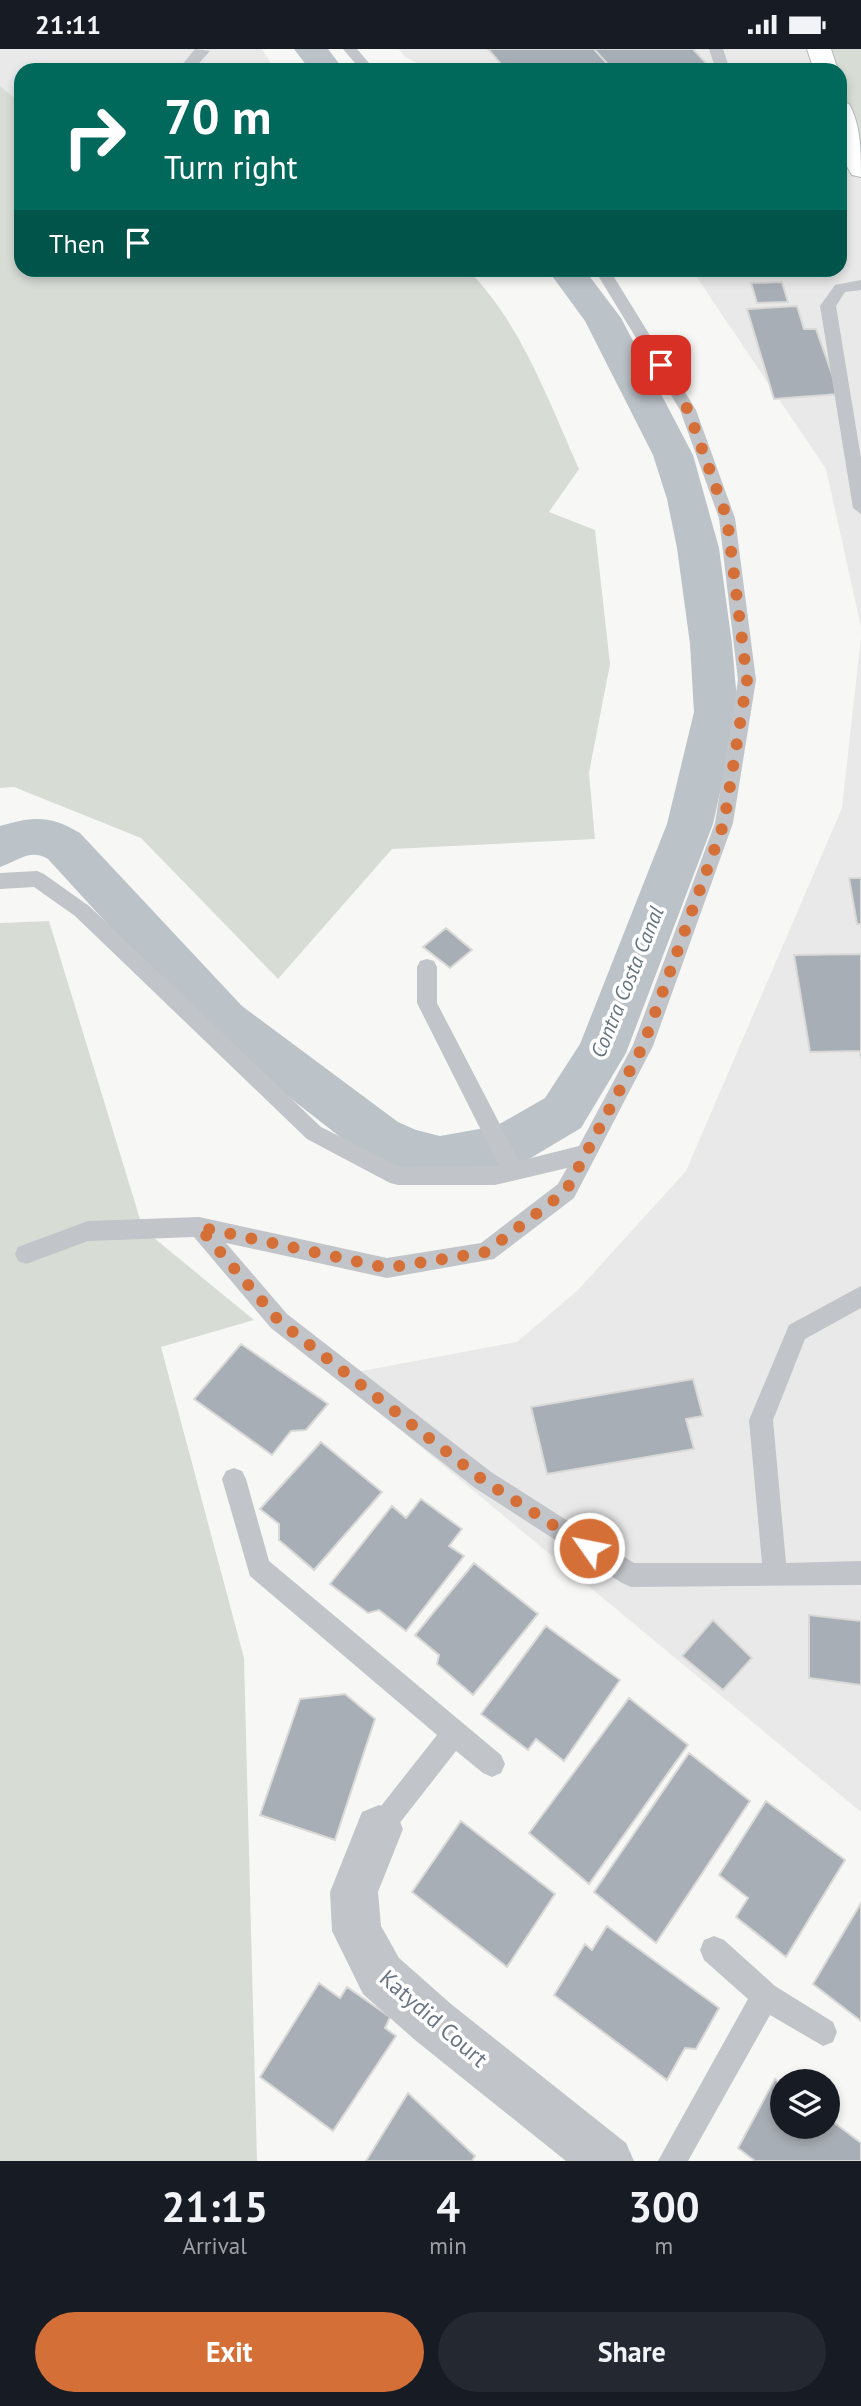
<!DOCTYPE html>
<style>
body{margin:0;font-family:"PT Sans",sans-serif;background:#242831;color:#f1f3f6;height:100vh;display:flex;flex-direction:column;font-size:26px;white-space:nowrap}
*{box-sizing:border-box;margin:0}
p{font-size:23px;color:#9ea1a6}
.icon{flex:none;width:38px;height:38px;fill:none;stroke:currentColor;stroke-width:2;stroke-linecap:round;stroke-linejoin:round}
.map{position:relative;height:2112px;overflow:hidden}
.side{display:flex;flex-direction:column;background:#171b24;flex:1}
.side>*{flex:none}
.banner{position:absolute;left:14px;top:14px;width:833px;height:214px;border-radius:21px;box-shadow:0 4px 10px #0003;background:#00695c;color:#fff;overflow:hidden}
.fabs{position:absolute;left:770px;top:2020px;display:grid;gap:14px}
.fabs a{display:grid;place-items:center;width:70px;height:70px;border-radius:50%;background:#171b24;box-shadow:0 4px 10px #0003;font-size:35px}
.pin{position:absolute;display:grid;place-items:center;width:60px;height:60px;color:#fff;margin:-30px;border-radius:14px;box-shadow:0 4px 10px #0006}
.me{position:absolute;width:77px;margin:-38px;rotate:303deg;stroke-linejoin:round;filter:drop-shadow(0 0 5px #0008)}
.turn{display:flex;align-items:center;gap:24px;height:147px;padding:0 35px;font-size:32px}
.turn .icon{width:91px;height:91px;stroke-width:2.5}
.turn b{display:block;font-size:49px;line-height:60px}
.then{display:flex;align-items:center;height:66px;padding:0 35px;background:#0003;gap:14px;font-size:26px}
.eta{display:flex;justify-content:space-evenly;align-items:center;height:119px;text-align:center}
.eta b{font-size:42px;font-weight:600;line-height:49px}
.cta{display:flex;gap:14px;margin-top:auto;padding:14px 35px}
.cta a{flex:1;height:80px;border-radius:42px;background:#d56f38;color:#fff;font-size:28px;font-weight:600;line-height:80px;text-align:center}
.cta a+a{background:#242831;color:#f1f3f6}
.status{display:flex;justify-content:space-between;align-items:center;height:49px;padding:0 35px;background:#171b24;direction:ltr}
.status svg{height:19px;fill:currentColor}
.map>svg:first-child{display:block}
</style>
<div class="status"><b>21:11</b><svg viewBox="0 0 49 12"><path d="M0 12V9h3v3zM5 12V6h3v6zM10 12V3h3v9zM15 12V0h3v12zM26 1h20v11H26zM47 4h2v5h-2z"/></svg></div>
<div class="map">
<svg width="861" height="2112" viewBox="0 0 861 2112">
<rect width="100%" height="100%" fill="#f7f8f5"/>
<path fill="#e8e9e8" d="M 0,0 L 262,0 L 275,21 L 21,21 L 21,54 L 0,37 Z
M 399,0 L 819,0 L 826,21 L 430,21 L 404,7 Z
M 840,60 L 861,120 L 861,578 L 826,420 L 692,221 L 840,220 Z
M 861,588 L 861,1763 L 335,1327 L 517,1293 L 578,1241 L 686,1122 L 842,759 Z"/>
<path fill="#d7dcd5" d="M 829,0 L 861,0 L 861,105 L 840,37 L 840,21 L 835,21 Z
M 0,37 L 21,54 L 21,220 L 467,220 C 522,275 548,351 579,420 L 549,463 L 595,481 L 610,615 L 589,724 L 595,790 L 392,800 L 278,930 L 141,789 L 14,738 L 0,739 Z
M 49,872 L 143,1180 L 254,1271 L 161,1298 L 244,1609 L 257,2112 L 0,2112 L 0,874 Z"/>
<g fill="none" stroke-linecap="round" stroke-linejoin="round">
<path fill="#bbc3c9" fill-rule="evenodd" d="M 294,0 L 328,0 L 344,21 L 310,21 Z
M 547,220 L 584,220 L 621,269 L 693,406 L 719,499 L 732,595 L 738,663 L 713,775 L 626,1004 L 581,1079 L 524,1113 L 506,1119 L 440,1131 L 408,1124 L 362,1105 L 208,985 L 48,810 C 30,799 18,812 0,818 L 0,777 C 32,767 51,766 80,784 L 242,957 L 398,1073 L 416,1081 L 440,1087 L 496,1077 L 545,1049 L 580,995 L 667,775 L 694,663 L 690,595 L 677,499 L 667,450 L 653,406 L 585,272 Z"/>
</g>
<path fill="#a8aeb5" stroke="#d9d9d8" stroke-width="2" d="M 488,0 L 594,0 L 613,21 L 506,21 Z
M 594,0 L 693,0 L 707,15 L 684,21 L 613,21 Z
M 782,233 L 788,253 L 757,254 L 751,234 Z
M 797,257 L 804,280 L 816,280 L 839,345 L 774,350 L 747,260 Z
M 849,829 L 861,829 L 861,875 L 857,875 Z
M 446,879 L 472,901 L 450,919 L 423,898 Z
M 861,905 L 861,1010 L 860,1002 L 810,1003 L 794,906 Z
M 241,1295 L 328,1355 L 306,1381 L 291,1382 L 272,1406 L 194,1350 Z
M 693,1330 L 703,1367 L 686,1370 L 694,1400 L 547,1425 L 531,1358 Z
M 321,1393 L 382,1443 L 314,1521 L 279,1491 L 279,1475 L 260,1460 Z
M 421,1450 L 462,1480 L 449,1497 L 464,1507 L 406,1582 L 379,1561 L 368,1564 L 330,1535 L 392,1457 L 406,1469 Z
M 474,1514 L 538,1565 L 473,1646 L 437,1615 L 439,1606 L 415,1586 Z
M 809,1566 L 861,1572 L 861,1636 L 809,1629 Z
M 713,1571 L 752,1609 L 723,1641 L 682,1607 Z
M 546,1577 L 620,1631 L 564,1712 L 536,1690 L 528,1701 L 481,1665 Z
M 345,1645 L 375,1670 L 335,1791 L 260,1766 L 300,1650 Z
M 629,1649 L 688,1696 L 589,1835 L 529,1784 Z
M 689,1704 L 750,1752 L 656,1894 L 594,1843 Z
M 766,1752 L 845,1811 L 786,1908 L 736,1868 L 748,1849 L 719,1826 Z
M 461,1772 L 555,1845 L 507,1918 L 412,1843 Z
M 861,1854 L 861,1972 L 813,1935 Z
M 607,1877 L 719,1959 L 696,2000 L 685,1999 L 667,2031 L 554,1946 L 585,1895 L 592,1901 Z
M 319,1934 L 340,1949 L 347,1938 L 390,1968 L 385,1979 L 396,1987 L 333,2082 L 260,2028 Z
M 775,2030 L 782,2036 L 782,2077 L 828,2077 L 828,2069 L 861,2094 L 861,2112 L 755,2112 L 738,2099 Z
M 408,2044 L 475,2107 L 472,2112 L 366,2112 Z"/>
<g fill="none" stroke-linecap="round" stroke-linejoin="round">
<g stroke="#b4b8bd" stroke-width="2">
<path id="secondary" d="M 807,0 L 831,0 L 838,21 L 814,21 Z
M 840,52 L 849,55 C 861,76 861,103 861,128 L 852,126 C 837,104 840,77 840,52 Z"/>
</g>
<path fill="#c1c4c8" fill-rule="evenodd" d="M 195,0 L 210,2 L 193,21 L 178,21 Z
M 343,0 L 357,0 L 375,21 L 361,21 Z
M 709,0 L 723,0 L 730,21 L 716,21 Z
M 594,220 L 609,220 L 696,361 L 735,469 L 756,631 L 733,774 L 653,997 L 574,1149 L 494,1210 L 387,1229 L 226,1194 L 287,1265 L 491,1423 L 634,1514 L 762,1514 L 749,1371 L 789,1276 L 861,1237 L 861,1259 L 805,1290 L 773,1371 L 786,1514 L 861,1512 L 861,1536 L 631,1538 L 622,1534 L 475,1439 L 271,1279 L 194,1188 L 88,1192 L 26,1215 L 18,1212 L 15,1205 L 18,1198 L 88,1172 L 199,1168 L 387,1209 L 481,1194 L 558,1135 L 567,1119 L 495,1136 L 398,1136 L 390,1134 L 307,1090 L 75,867 L 34,838 L 0,840 L 0,824 L 37,822 L 44,825 L 89,857 L 321,1078 L 400,1118 L 499,1117 L 417,954 L 417,918 L 420,912 L 427,910 L 434,912 L 437,918 L 437,954 L 519,1112 L 579,1097 L 633,996 L 715,774 L 738,631 L 719,469 L 680,361 Z
M 861,231 L 861,241 L 845,243 L 836,257 L 861,409 L 861,465 L 853,459 L 820,257 L 835,236 Z
M 234,1419 L 242,1422 L 246,1430 L 269,1512 L 501,1706 L 505,1715 L 501,1724 L 492,1728 L 483,1724 L 456,1702 L 388,1789 L 379,1793 L 370,1789 L 366,1780 L 370,1771 L 437,1686 L 250,1527 L 222,1430 L 226,1422 Z
M 714,1887 L 724,1891 L 775,1937 L 833,1973 L 837,1983 L 833,1993 L 823,1997 L 770,1966 L 688,2112 L 658,2112 L 748,1950 L 704,1911 L 700,1901 L 704,1891 Z"/>
<path fill="#c1c4c8" fill-rule="evenodd" d="M 379,1756 L 396,1763 L 403,1780 L 378,1843 L 381,1877 L 399,1909 L 451,1955 L 626,2094 L 634,2112 L 566,2112 L 415,1991 L 363,1945 L 332,1882 L 330,1843 L 362,1763 Z"/>
<use href="#secondary" fill="#fff" fill-rule="evenodd"/>
</g>
<g fill="none" stroke-linecap="round" stroke-linejoin="round">
<path stroke="#d56f38" stroke-width="12" stroke-dasharray="0 21.6" d="M 589,1499 L 483,1431 L 279,1272 L 199,1178 L 387,1219 L 486,1203 L 566,1142 L 643,997 L 724,774 L 747,631 L 727,469 L 688,361 L 661,316"/>
</g>
<g text-anchor="middle" dominant-baseline="central" stroke-width="7" stroke-linejoin="round" paint-order="stroke">
<g font-size="21" font-style="italic" fill="#65757f" stroke="#fff">
<text transform="translate(627 933) rotate(-68)">Contra Costa Canal</text>
</g>
<g font-size="23" fill="#697584" stroke="#fff">
<text transform="translate(434 1969) rotate(41)">Katydid Court</text>
</g>
</g>
</svg>
<div class="fabs">
<a><svg class="icon" aria-label="layers" viewBox="0 0 24 24"><path d="M12 4l9 5-9 5-9-5zM3 14l9 5 9-5"/></svg></a>
</div>
<div class="pin" style="left:661px;top:316px;background:#d93025"><svg class="icon" aria-label="arrive" viewBox="0 0 24 24"><path d="M6 21V4h12l-3 4 3 4H6"/></svg></div>
<svg class="me" style="left:589px;top:1499px" viewBox="-20 -20 40 40"><circle r="17" fill="#d56f38" stroke="#fff" stroke-width="3"/><path d="M0-11L8 9 0 5-8 9z" fill="#fff"/></svg>
<div class="banner">
<div class="turn"><svg class="icon" aria-label="right" viewBox="0 0 24 24"><path d="M7 20v-9h11M14 6l5 5-5 5"/></svg><div><b>70 m</b>Turn right</div></div>
<div class="then">Then<svg class="icon" aria-label="arrive" viewBox="0 0 24 24"><path d="M6 21V4h12l-3 4 3 4H6"/></svg></div>
</div>
</div>
<section class="side">
<div class="eta">
<div><b>21:15</b><p>Arrival</p></div>
<div><b>4</b><p>min</p></div>
<div><b>300</b><p>m</p></div>
</div>
<div class="cta"><a>Exit</a><a>Share</a></div>
</section>
